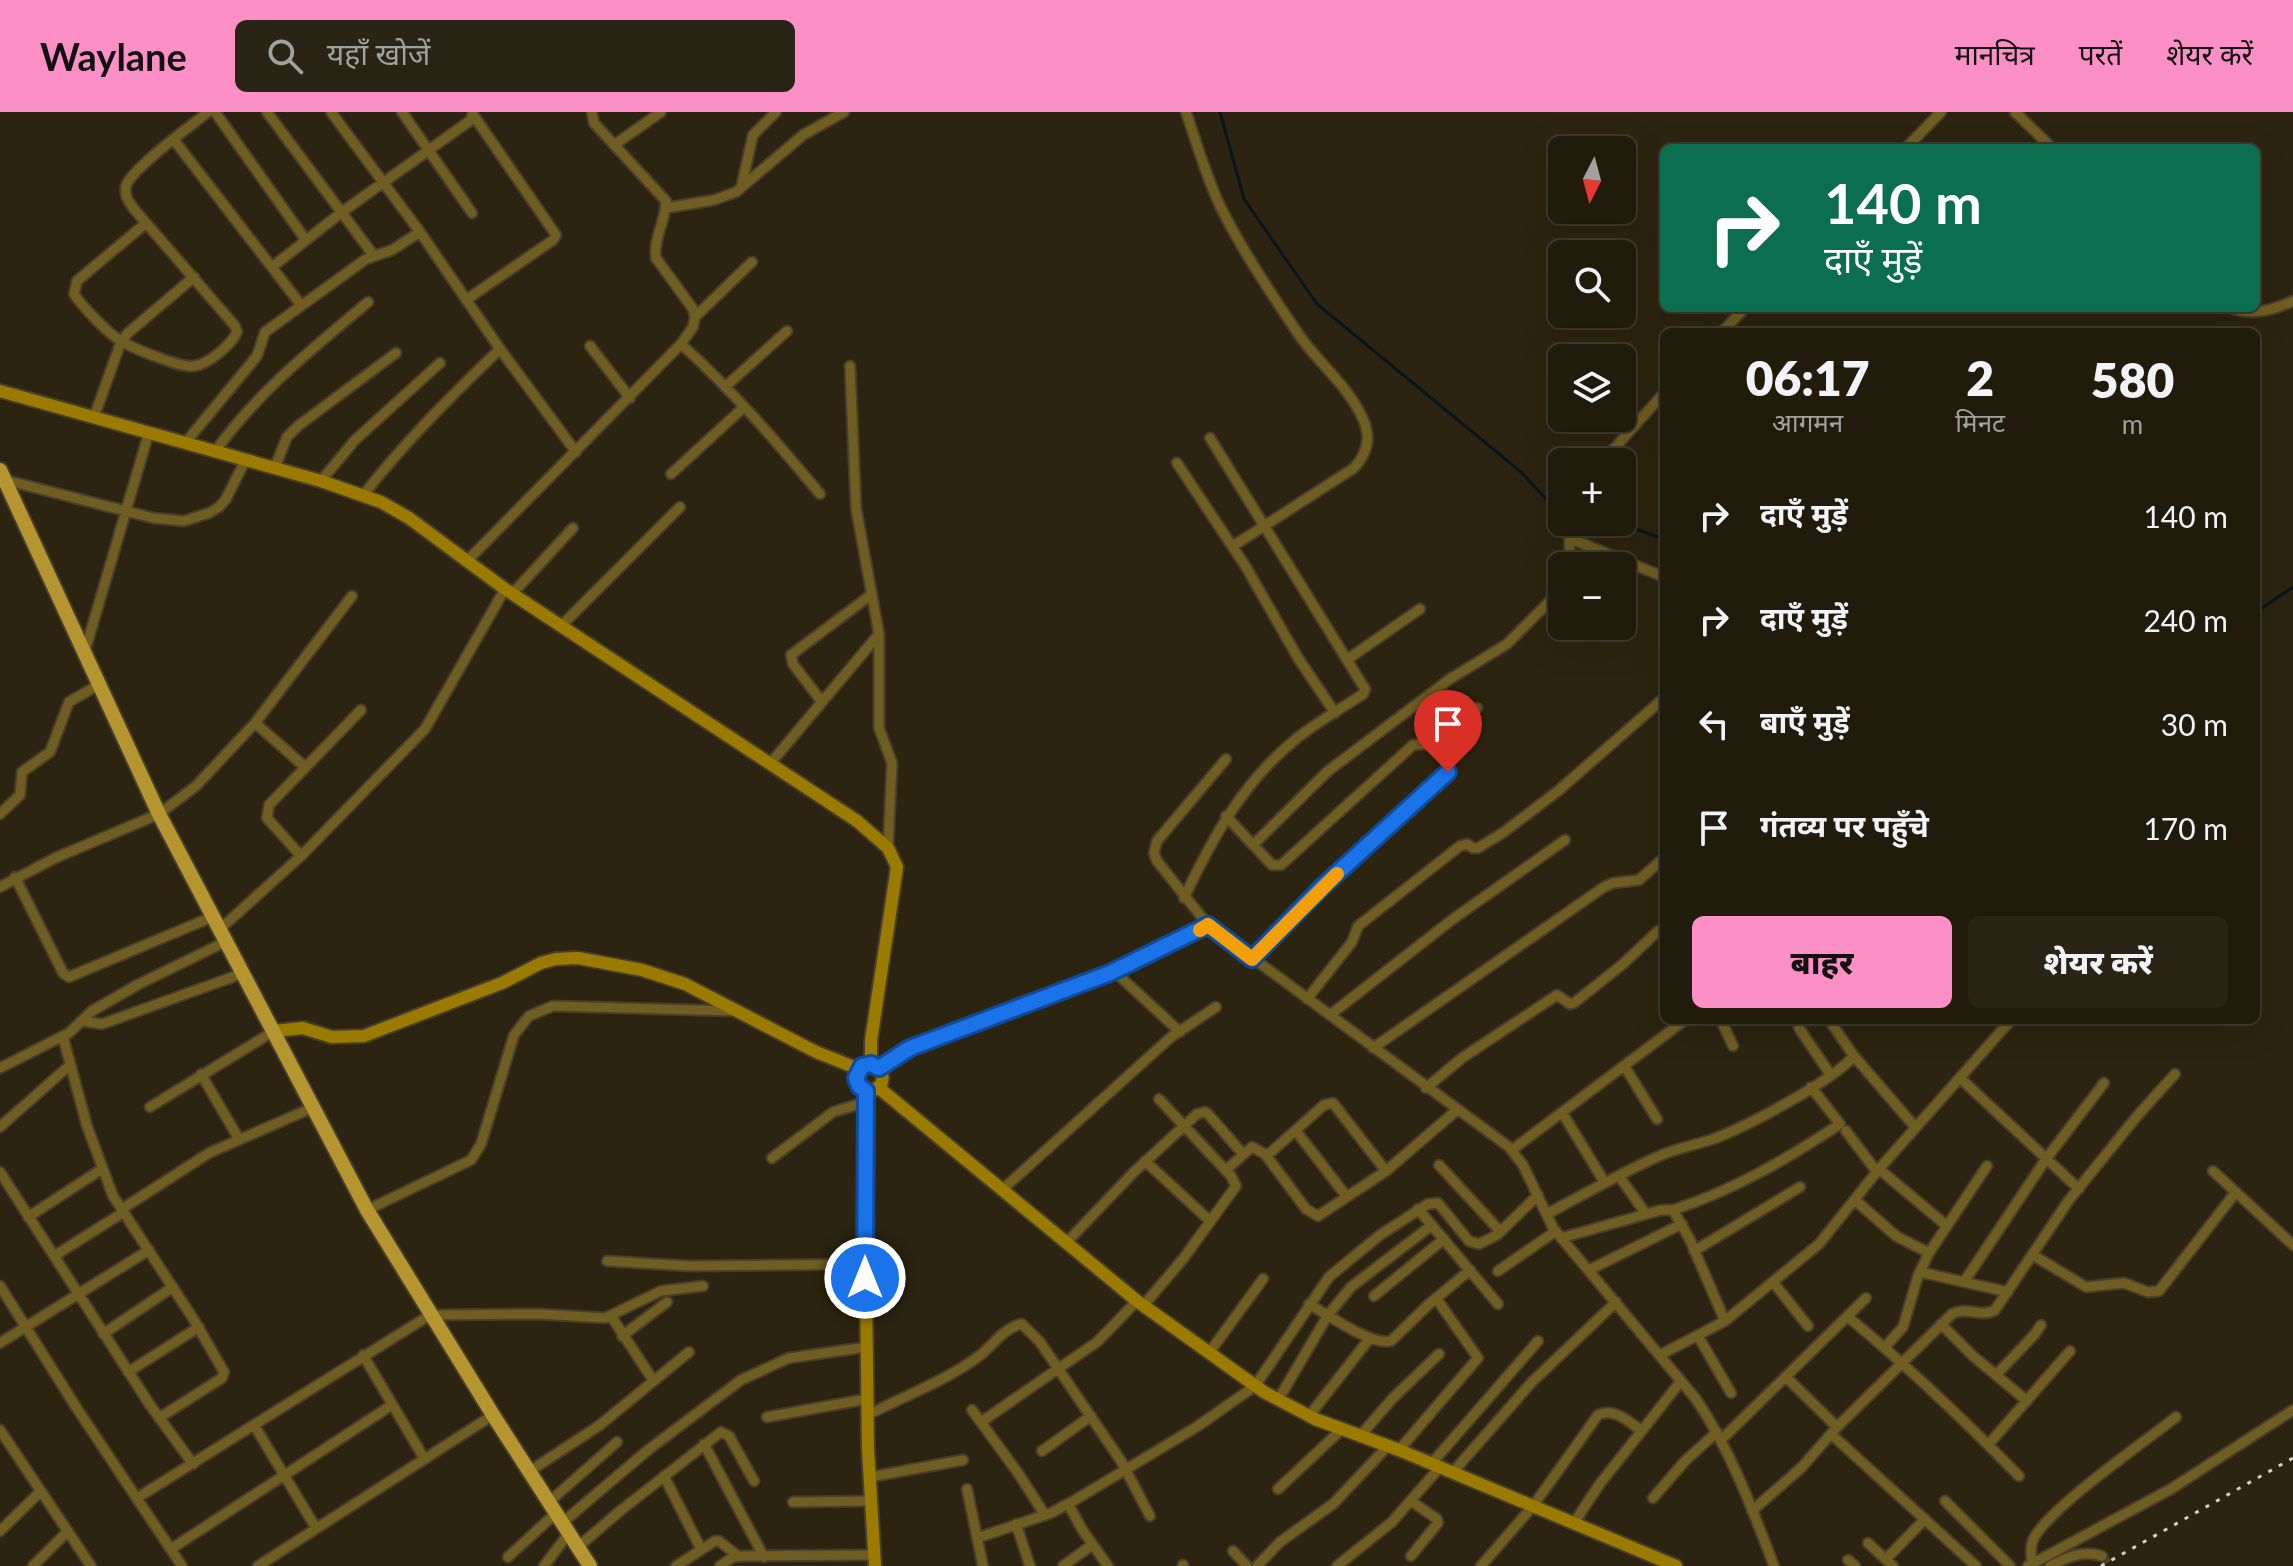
<!DOCTYPE html>
<html lang="hi">
<meta charset="utf-8">
<style>
body{margin:0;font-family:Lato,"Noto Sans Devanagari",sans-serif;background:#292415;color:#f1f3f6;height:100vh;display:flex;flex-direction:column;font-size:30px;white-space:nowrap}
*{box-sizing:border-box;margin:0}
p{font-size:26px;color:#a2a19d}
.icon{flex:none;width:44px;height:44px;fill:none;stroke:currentColor;stroke-width:2;stroke-linecap:round;stroke-linejoin:round}
.map{position:relative;flex:1;overflow:hidden}
.sheet{position:absolute;left:1660px;top:216px;width:600px;height:696px;display:flex;flex-direction:column;background:#211b0c;border-radius:12px;box-shadow:0 8px 32px #0002,0 0 0 2px #3e392d}
.sheet>*{flex:none}
.top-card{position:absolute;left:1660px;top:32px;width:600px;height:168px;border-radius:12px;box-shadow:0 8px 32px #0002,0 0 0 2px #3e392d;background:#0b6e4f;color:#fff;overflow:hidden}
.needle{width:52px;rotate:186deg}
.buttons{position:absolute;left:1548px;top:24px;display:grid;gap:16px}
.buttons a{display:grid;place-items:center;width:88px;height:88px;border-radius:12px;background:#211b0c;box-shadow:0 8px 32px #0002,0 0 0 2px #3e392d;font-size:40px}
.pin{position:absolute;display:grid;place-items:center;width:68px;height:68px;color:#fff;margin:-82px -34px;border-radius:50% 50% 50% 0;rotate:-45deg;box-shadow:0 0 8px #0007}
.pin .icon{rotate:45deg}
.me{position:absolute;width:88px;margin:-44px;rotate:0deg;stroke-linejoin:round;filter:drop-shadow(0 0 6px #0008)}
.turn{display:flex;align-items:center;gap:28px;height:168px;padding:0 32px;font-size:36px}
.turn .icon{width:104px;height:104px;stroke-width:2.5}
.turn b{display:block;font-size:56px;line-height:68px}
.eta{display:flex;justify-content:space-evenly;align-items:center;height:136px;text-align:center}
.eta b{font-size:48px;font-weight:800;line-height:56px}
.primary-button{display:flex;gap:16px;margin-top:auto;padding:16px 32px}
.primary-button a{flex:1;height:92px;border-radius:12px;background:#fb8fc6;color:#111;font-size:32px;font-weight:800;line-height:92px;text-align:center}
.primary-button a+a{background:#292415;color:#f1f3f6}
ul{padding:0;list-style:none}
li{display:flex;align-items:center;gap:24px;height:104px;padding:0 32px}
li div{flex:1}
li b{display:block;font-size:30px}
li em{font-style:normal}
header{display:flex;align-items:center;gap:48px;box-sizing:border-box;height:112px;padding:0 40px;background:#fb8fc6;color:#111}
header strong{font-size:38px}
nav{display:flex;gap:44px;margin-inline-start:auto;font-size:28px}
.search{width:560px;height:72px;background:#292415;display:flex;align-items:center;gap:20px;box-sizing:border-box;padding:0 28px;border-radius:12px;color:#a2a19d;font-size:30px}
.map>svg:first-child{display:block}
</style>
<header>
<strong>Waylane</strong>
<div class="search"><svg class="icon" aria-label="search" viewBox="0 0 24 24"><circle cx="10" cy="10" r="6"/><path d="M15 15l6 6"/></svg>यहाँ खोजें</div>
<nav><a>मानचित्र</a><a>परतें</a><a>शेयर करें</a></nav>
</header>
<div class="map">
<svg width="2293" height="1454" viewBox="0 0 2293 1454">
<rect width="100%" height="100%" fill="#2c2410"/>
<g fill="none" stroke-linecap="round" stroke-linejoin="round">
<path stroke="#06161a" stroke-width="3" d="M 1220,0 L 1244,87 L 1317,192 L 1521,360 L 1548,389 L 1562,395
M 1602,410 L 1636,417 L 1664,427
M 2256,500 L 2293,475"/>
<path stroke="#48412e" stroke-width="9" stroke-dasharray="9 4.5" stroke-linecap="butt" d="M 2102,1444 L 2110,1454"/>
<g stroke="#473f2c" stroke-width="13">
<path id="street" d="M 215,0 L 305,127
M 267,0 L 374,144
M 331,0 L 420,120 L 500,237 L 576,340
M 402,0 L 472,101
M 1186,0 C 1197,32 1207,68 1222,98 C 1244,141 1272,183 1299,223 C 1320,253 1352,277 1365,312 C 1371,329 1366,343 1354,356 L 1233,434
M 2015,0 L 2052,36
M 174,28 L 301,193
M 614,33 L 661,0
M 1906,36 L 1941,0
M 741,76 L 753,23 L 776,0
M 666,96 L 714,88 L 736,80 L 803,23 L 844,0
M 146,111 L 77,169 L 74,182 C 82,194 109,223 123,230 C 135,237 180,256 194,254 C 209,252 231,233 237,220 L 235,214 L 134,97 C 129,90 124,84 126,74 C 131,57 192,13 208,0
M 272,155 L 342,100 L 471,8 L 473,0
M 466,188 L 553,128 L 556,123 L 474,4
M 2231,196 C 2252,204 2273,198 2293,189
M 695,205 L 752,150
M 1722,220 L 1745,196
M 681,232 C 732,278 777,330 820,382
M 590,234 L 630,286
M 850,254 L 856,396 L 879,522 L 879,616 L 892,651 L 888,736
M 725,275 L 787,219
M 94,305 L 121,230 L 128,221 L 194,165
M 186,330 L 257,244 L 265,220 L 366,147 L 392,138 L 420,120
M 216,338 C 261,277 310,239 368,190
M 1602,350 L 1664,281
M 1177,351 L 1246,455 L 1298,546 L 1335,601
M 275,355 L 287,325 L 298,314 L 396,241
M 671,362 L 744,295
M 5,368 L 153,406 L 184,409 L 209,401 L 219,395 L 226,387 L 246,347
M 321,369 L 355,328 L 440,251
M 364,382 C 405,330 452,283 500,237
M 1569,410 L 1570,454
M 1569,426 L 1664,465
M 466,450 L 681,232 L 693,215 L 695,205 L 693,197 L 656,146 C 653,127 666,108 666,89 L 594,11 L 592,0
M 512,482 L 573,416
M 561,514 L 680,395
M 85,539 L 149,320
M 1348,547 L 1420,497
M 822,590 L 793,552 L 791,543 L 872,482
M 255,611 L 305,655
M 1226,647 L 1157,729 L 1154,741 L 1157,749 L 1208,813 L 1509,1035 L 1523,1053 L 1553,1116 L 1696,1287 C 1731,1339 1752,1396 1774,1454
M 770,652 L 879,522
M 0,702 L 20,683 L 22,660 L 50,640 L 69,590 L 100,572
M 1226,704 L 1272,753 L 1281,753 L 1413,633 L 1433,632 L 1477,596
M 1253,733 L 1328,659 L 1450,567 L 1507,532 L 1562,477
M 301,744 L 425,617 L 505,477
M 15,765 L 63,861 L 69,865 L 212,805
M 0,775 L 55,746 L 159,702 L 196,674 L 255,611 L 352,484
M 1184,786 C 1213,725 1243,670 1296,627 C 1317,610 1341,597 1363,582 L 1365,577 L 1210,326
M 219,818 L 301,744 L 267,706 L 269,693 L 361,598
M 1252,847 L 1322,775 L 1448,660
M 1114,859 L 1180,920
M 1307,887 L 1352,830 L 1358,814 L 1460,734 L 1467,732 L 1473,736 L 1478,736 L 1504,720 L 1558,679 L 1664,586
M 1330,903 L 1453,807 L 1565,728
M 1721,908 L 1733,934
M 81,909 L 102,912 L 241,862
M 1799,916 L 1830,962
M 63,925 L 87,1014 L 113,1084 L 194,1208 L 224,1260 L 222,1266 L 159,1306
M 1373,936 L 1604,775 L 1613,771 L 1639,768 L 1664,746
M 1854,944 L 1915,1015
M 1625,955 L 1657,1007
M 0,956 L 69,921 L 92,899 L 139,872 L 225,830
M 879,956 L 910,936 L 1110,861 L 1208,813
M 201,962 L 239,1027
M 1960,966 L 2079,1077
M 1426,976 L 1462,946 L 1557,883 L 1570,892 L 1574,891 L 1623,852 L 1658,819
M 150,995 L 274,919
M 1563,1002 L 1605,1071
M 0,1015 L 70,953
M 1296,1019 L 1347,1085
M 1846,1019 L 1874,1056 L 1879,1057 L 2011,908
M 1512,1038 L 1685,908
M 1265,1042 L 1306,1097 L 1318,1104 L 1386,1059 L 1457,998
M 772,1046 L 833,1000 L 866,990
M 1145,1049 L 1210,1109
M 1439,1053 L 1500,1119
M 1226,1058 L 1252,1035 L 1265,1042 L 1270,1041 L 1324,993 L 1333,991 L 1386,1059
M 2213,1059 L 2293,1133
M 0,1060 L 150,1293 L 193,1352
M 1619,1064 L 1646,1102
M 1002,1078 L 1171,925 L 1216,895
M 1855,1088 L 1896,1124 L 1929,1141
M 122,1097 L 209,1041 L 314,995
M 1418,1097 L 1498,1192
M 367,1098 L 471,1048 L 481,1032 L 514,923 L 529,904 L 553,894 L 734,899
M 1673,1098 C 1734,1078 1787,1047 1840,1012 L 1811,975
M 1547,1102 C 1583,1083 1619,1062 1657,1045 C 1676,1036 1697,1033 1716,1026 C 1749,1013 1831,970 1854,944 L 1829,908
M 28,1105 L 102,1057
M 1561,1126 L 1661,1098 L 1673,1098 L 1690,1128 L 1725,1209
M 1066,1131 L 1134,1060 L 1197,1002 L 1205,1000 L 1208,1002 L 1243,1042
M 1694,1139 L 1800,1075
M 2033,1143 L 2086,1175 L 2124,1171 L 2148,1180 L 2159,1179 L 2236,1080
M 54,1144 L 124,1100
M 607,1149 L 690,1154 L 865,1152
M 1589,1158 L 1682,1112
M 1498,1159 L 1556,1119
M 1920,1160 L 2008,1180
M 1773,1170 L 1808,1214
M 1964,1170 L 2046,1047 L 2104,971
M 0,1174 L 76,1295 L 182,1454
M 1374,1184 L 1444,1127
M 1309,1192 C 1327,1202 1371,1234 1391,1229 L 1428,1193 L 1470,1158
M 1143,1194 L 1183,1147 L 1236,1074 L 1231,1064 L 1159,987
M 611,1204 L 653,1268
M 1848,1205 C 1909,1255 1964,1308 2019,1364
M 1941,1212 L 1973,1244 L 2027,1289
M 103,1222 L 173,1175
M 622,1224 L 667,1190
M 1698,1224 L 1731,1281
M 0,1231 L 149,1138
M 1885,1235 L 1903,1215 L 1918,1164 L 1929,1141 L 1987,1054
M 1209,1241 L 1263,1167
M 363,1243 L 424,1346
M 1660,1243 L 1725,1209 L 1819,1132 L 1879,1057 L 1947,1114
M 128,1260 L 199,1215
M 1996,1263 L 2035,1222 L 2041,1213
M 1787,1266 L 1837,1315
M 1278,1288 L 1328,1203 L 1351,1175 L 1432,1113
M 972,1298 L 1018,1361 L 1045,1403
M 868,1303 C 902,1285 954,1265 983,1241 C 994,1231 1007,1214 1022,1212 L 1040,1230 L 1121,1349 L 1150,1404
M 1309,1304 L 1370,1226
M 767,1305 L 867,1287
M 981,1310 L 1097,1230 L 1137,1189
M 254,1313 L 316,1416
M 0,1318 L 91,1454
M 1831,1322 L 1976,1454
M 1360,1324 L 1393,1286 L 1439,1242
M 1721,1328 L 1866,1186
M 704,1332 L 764,1445
M 1988,1333 L 2070,1239
M 1399,1338 L 1478,1246 L 1436,1186
M 1042,1339 L 1091,1304
M 1432,1351 L 1538,1229
M 530,1359 L 600,1313 L 689,1240
M 1453,1360 L 1532,1270 L 1616,1190
M 664,1364 L 701,1437
M 870,1365 L 963,1348
M 967,1377 L 983,1454
M 1278,1377 L 1342,1317
M 137,1386 L 430,1203 L 539,1202 L 605,1206 L 661,1179 L 703,1174
M 1653,1386 L 1685,1349 L 1717,1320
M 1411,1389 L 1437,1407 L 1438,1411 L 1411,1444
M 1945,1389 L 2010,1454
M 549,1390 L 617,1330
M 793,1390 L 871,1389
M 1068,1392 L 1083,1419 L 1108,1454
M 1752,1399 L 1802,1355 L 1837,1315 L 1952,1202 C 1966,1194 1981,1206 1995,1198 L 2069,1088 L 2138,1003 L 2175,962
M 562,1411 L 648,1338 L 741,1268 L 789,1246 L 867,1235
M 1574,1411 L 1599,1373 L 1681,1269
M 1016,1412 L 1030,1454
M 0,1419 L 40,1380
M 977,1426 L 1051,1401 L 1075,1388 L 1198,1314 L 1255,1274 L 1329,1165 L 1380,1123 L 1428,1092 L 1438,1091 L 1469,1129 L 1479,1132 L 1497,1123 L 1538,1083
M 1868,1431 L 1893,1454
M 578,1435 L 620,1399 L 721,1320 L 729,1324 L 754,1369
M 171,1437 L 392,1293
M 1233,1439 L 1247,1454
M 508,1445 L 556,1401
M 1886,1447 L 1925,1407
M 1848,1448 L 1855,1454
M 2032,1452 C 2031,1444 2030,1435 2033,1428 C 2047,1397 2146,1329 2176,1305
M 1183,1453 L 1183,1454
M 33,1454 L 68,1419
M 258,1454 L 493,1303
M 544,1454 L 569,1421
M 676,1454 L 715,1429 L 719,1429 L 738,1444
M 720,1454 L 733,1445 L 744,1444 L 874,1443
M 1063,1454 L 1092,1433
M 1257,1454 L 1280,1430 L 1333,1392 L 1388,1334
M 1337,1454 L 1392,1410 L 1440,1355
M 1481,1454 L 1533,1394 L 1598,1303 C 1614,1295 1629,1310 1642,1319
M 2028,1454 L 2171,1377 L 2293,1298
M 2050,1454 C 2068,1445 2082,1438 2102,1444"/>
</g>
<g stroke="#473f2c" stroke-width="16">
<path id="secondary" d="M 0,279 L 321,369 L 381,390 L 409,406 L 505,477 L 857,709 L 888,736 L 897,755 L 871,929 L 871,952
M 274,919 L 303,916 L 332,925 L 364,924 L 502,871 L 541,851 L 556,847 L 578,846 L 642,858 L 685,872 L 816,940 L 859,957 L 871,952
M 871,952 C 881,955 885,963 881,973 L 874,978
M 879,976 L 1137,1189 L 1264,1280 L 1315,1307 L 1399,1338 L 1676,1454
M 866,979 L 864,1015 L 868,1337 L 875,1454"/>
</g>
<g stroke="#473f2c" stroke-width="18">
<path id="primary" d="M 0,358 L 159,702 L 367,1098 L 493,1303 L 590,1454"/>
</g>
<use href="#street" stroke="#705d21" stroke-width="9"/>
<use href="#secondary" stroke="#9a7b00" stroke-width="12"/>
<use href="#primary" stroke="#b4952f" stroke-width="14"/>
<path stroke="#d5cfc2" stroke-width="3" stroke-dasharray="4 8" stroke-linecap="butt" d="M 2101,1454 L 2293,1346"/>
</g>
<g fill="none" stroke-linecap="round" stroke-linejoin="round">
<g stroke="#114b97" stroke-width="20">
<path id="route" d="M 865,1166 L 866,979 L 859,974 L 856,966 L 862,954 L 871,952 L 879,956 L 910,936 L 1110,861 L 1208,813 L 1252,847 L 1322,775 L 1448,660"/>
</g>
<use href="#route" stroke="#1a73e8" stroke-width="14"/>
<path stroke="#f59e0b" stroke-width="14" d="M 1200,818 L 1208,813 L 1252,847 L 1337,762"/>
</g>
</svg>
<div class="buttons">
<a><svg class="needle" viewBox="-14 -14 28 28"><path d="M0-13l5 13h-10z" fill="#e53935"/><path d="M0 13l5-13h-10z" fill="#a2a19d"/></svg></a>
<a><svg class="icon" aria-label="search" viewBox="0 0 24 24"><circle cx="10" cy="10" r="6"/><path d="M15 15l6 6"/></svg></a>
<a><svg class="icon" aria-label="layers" viewBox="0 0 24 24"><path d="M12 4l9 5-9 5-9-5zM3 14l9 5 9-5"/></svg></a>
<a>+</a>
<a>−</a>
</div>
<div class="pin" style="left:1448px;top:660px;background:#d93025"><svg class="icon" aria-label="arrive" viewBox="0 0 24 24"><path d="M6 21V4h12l-3 4 3 4H6"/></svg></div>
<svg class="me" style="left:865px;top:1166px" viewBox="-20 -20 40 40"><circle r="17" fill="#1a73e8" stroke="#fff" stroke-width="3"/><path d="M0-11L8 9 0 5-8 9z" fill="#fff"/></svg>
<div class="top-card">
<div class="turn"><svg class="icon" aria-label="right" viewBox="0 0 24 24"><path d="M7 20v-9h11M14 6l5 5-5 5"/></svg><div><b>140 m</b>दाएँ मुड़ें</div></div>
</div>
<section class="sheet">
<div class="eta">
<div><b>06:17</b><p>आगमन</p></div>
<div><b>2</b><p>मिनट</p></div>
<div><b>580</b><p>m</p></div>
</div>
<ul>
<li><svg class="icon" aria-label="right" viewBox="0 0 24 24"><path d="M7 20v-9h11M14 6l5 5-5 5"/></svg><div><b>दाएँ मुड़ें</b></div><em>140 m</em></li>
<li><svg class="icon" aria-label="right" viewBox="0 0 24 24"><path d="M7 20v-9h11M14 6l5 5-5 5"/></svg><div><b>दाएँ मुड़ें</b></div><em>240 m</em></li>
<li><svg class="icon" aria-label="left" viewBox="0 0 24 24"><path d="M17 20v-9H6M10 6l-5 5 5 5"/></svg><div><b>बाएँ मुड़ें</b></div><em>30 m</em></li>
<li><svg class="icon" aria-label="arrive" viewBox="0 0 24 24"><path d="M6 21V4h12l-3 4 3 4H6"/></svg><div><b>गंतव्य पर पहुँचे</b></div><em>170 m</em></li>
</ul>
<div class="primary-button"><a>बाहर</a><a>शेयर करें</a></div>
</section>
</div>
